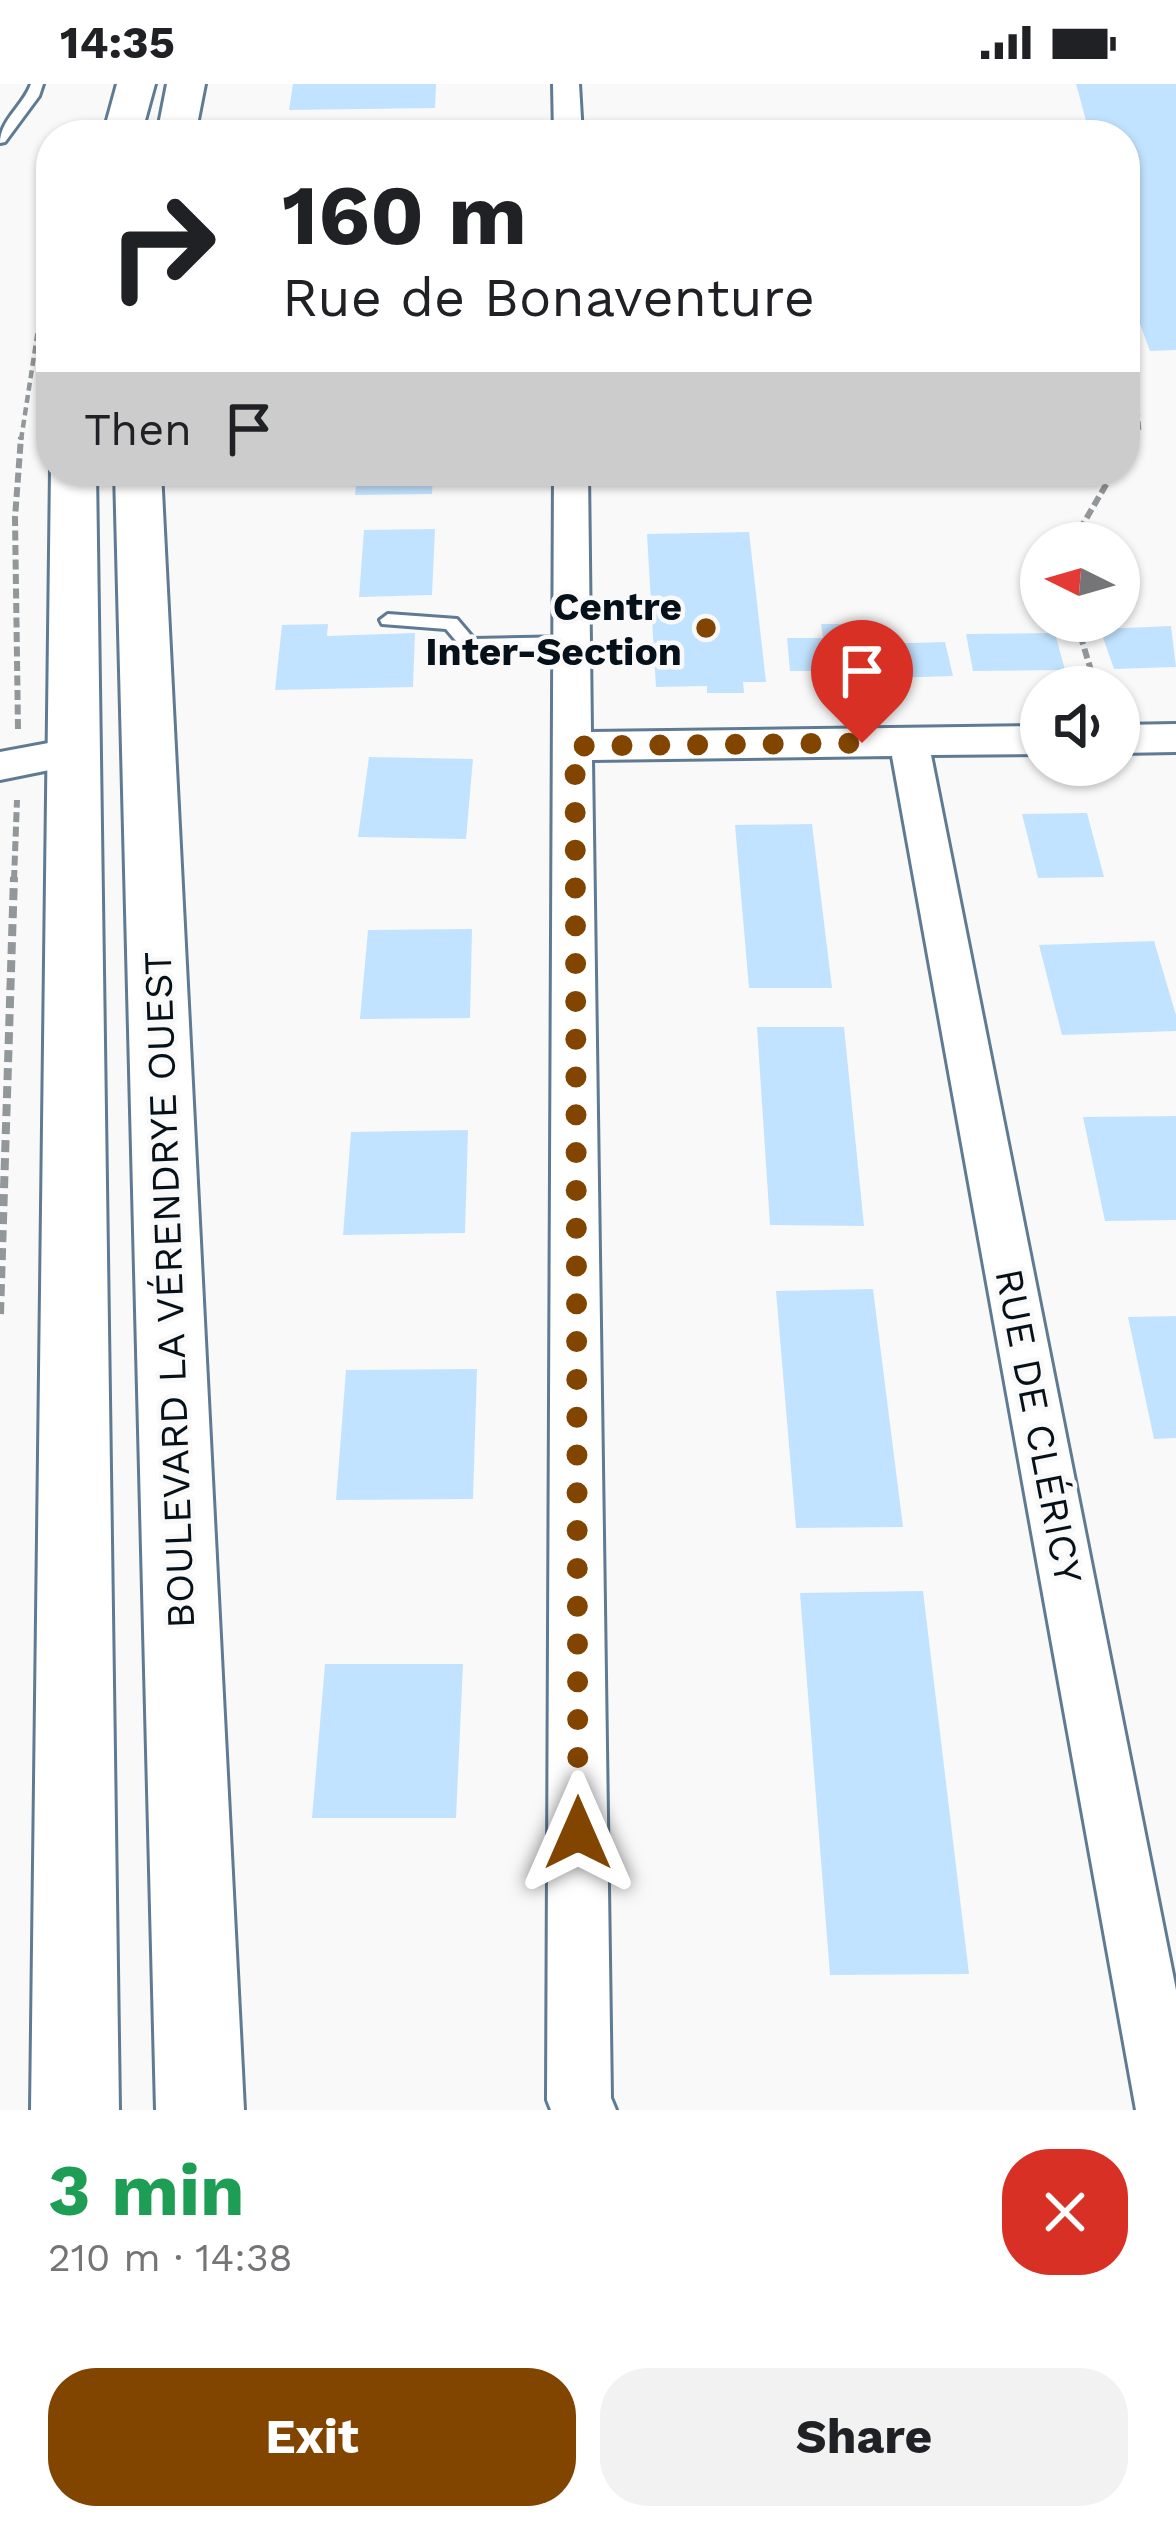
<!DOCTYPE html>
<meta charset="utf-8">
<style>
body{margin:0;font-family:"Work Sans",sans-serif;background:#f2f2f2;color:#202124;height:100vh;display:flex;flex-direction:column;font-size:45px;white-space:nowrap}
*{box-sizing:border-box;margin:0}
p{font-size:39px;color:#757577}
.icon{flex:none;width:66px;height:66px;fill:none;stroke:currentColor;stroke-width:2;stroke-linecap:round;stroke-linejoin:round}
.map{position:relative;height:2026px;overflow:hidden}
.side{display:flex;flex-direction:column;background:#fff;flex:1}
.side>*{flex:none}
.banner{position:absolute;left:36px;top:36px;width:1104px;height:366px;border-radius:48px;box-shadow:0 3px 9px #0004;background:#fff;color:#202124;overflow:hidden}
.needle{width:78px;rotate:275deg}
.buttons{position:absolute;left:1020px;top:438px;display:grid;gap:24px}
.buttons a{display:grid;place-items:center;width:120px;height:120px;border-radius:50%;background:#fff;box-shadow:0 3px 9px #0004;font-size:60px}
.pin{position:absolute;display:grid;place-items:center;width:102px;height:102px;color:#fff;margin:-123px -51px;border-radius:50% 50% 50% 0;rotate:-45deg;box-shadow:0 0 12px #0007}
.pin .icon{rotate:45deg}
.me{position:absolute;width:132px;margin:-66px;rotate:0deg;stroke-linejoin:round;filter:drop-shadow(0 0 9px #0008)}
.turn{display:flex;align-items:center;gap:42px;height:252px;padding:0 48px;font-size:54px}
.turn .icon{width:156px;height:156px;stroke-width:2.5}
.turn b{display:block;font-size:84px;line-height:102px}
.then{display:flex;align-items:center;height:114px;padding:0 48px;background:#0003;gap:24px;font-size:45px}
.round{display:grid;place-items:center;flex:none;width:126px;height:126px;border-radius:48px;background:#f2f2f2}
.headline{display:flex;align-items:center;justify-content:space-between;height:204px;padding:0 48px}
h1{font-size:72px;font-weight:700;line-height:90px;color:#1e9e55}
.primary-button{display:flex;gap:24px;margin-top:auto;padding:24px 48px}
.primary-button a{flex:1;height:138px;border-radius:48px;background:#814500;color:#fff;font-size:48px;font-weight:700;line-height:138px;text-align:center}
.primary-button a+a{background:#f2f2f2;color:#202124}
.status{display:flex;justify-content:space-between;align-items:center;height:84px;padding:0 60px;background:#fff;direction:ltr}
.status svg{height:33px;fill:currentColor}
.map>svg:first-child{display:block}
</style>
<div class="status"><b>14:35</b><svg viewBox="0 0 49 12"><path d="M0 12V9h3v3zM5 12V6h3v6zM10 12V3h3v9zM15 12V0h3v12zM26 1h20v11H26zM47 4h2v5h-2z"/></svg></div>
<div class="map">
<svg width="1176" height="2026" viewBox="0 0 1176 2026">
<rect width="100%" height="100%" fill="#f9f9f9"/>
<path fill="#c2e3ff" d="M 293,0 L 436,0 L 435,24 L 289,26 Z
M 1076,0 L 1176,0 L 1176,266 L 1150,267 L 1125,199 L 1125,51 L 1090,51 Z
M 358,387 L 433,387 L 432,410 L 355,411 Z
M 435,445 L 432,511 L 359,513 L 364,446 Z
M 749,448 L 766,598 L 743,598 L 744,609 L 707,609 L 707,602 L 656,603 L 647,450 Z
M 328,540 L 327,552 L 415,549 L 413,603 L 275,606 L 282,541 Z
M 821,540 L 856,540 L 863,587 L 790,587 L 787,554 L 823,554 Z
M 1171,542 L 1176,583 L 1114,585 L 1100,545 Z
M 1055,549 L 1065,586 L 973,587 L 966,550 Z
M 945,558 L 953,592 L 886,594 L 879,560 Z
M 369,673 L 473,675 L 466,755 L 358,753 Z
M 1087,729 L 1104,793 L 1038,794 L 1022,730 Z
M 812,740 L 832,904 L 749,904 L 735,741 Z
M 472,845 L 470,934 L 360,935 L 368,846 Z
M 1154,857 L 1176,931 L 1176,947 L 1062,951 L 1039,861 Z
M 757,943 L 844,943 L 864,1142 L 770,1141 Z
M 1176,1032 L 1176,1136 L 1105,1137 L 1083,1033 Z
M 468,1046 L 465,1149 L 343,1151 L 351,1048 Z
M 873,1205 L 903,1443 L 796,1444 L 776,1207 Z
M 1176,1232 L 1176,1354 L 1154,1355 L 1128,1233 Z
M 477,1285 L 473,1415 L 336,1416 L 346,1286 Z
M 923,1507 L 969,1890 L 830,1891 L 800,1509 Z
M 325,1580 L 463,1580 L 456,1734 L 312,1734 Z"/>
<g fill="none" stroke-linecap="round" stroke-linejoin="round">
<g stroke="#5f7b93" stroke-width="6">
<path id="service" d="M 31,0 L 43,0 L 39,12 L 5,58 L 0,59 C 0,36 23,22 31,0 Z
M 388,530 L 457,535 L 474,555 L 573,553 L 582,559 L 573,565 L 469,567 L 463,565 L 446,545 L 382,540 L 380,536 Z"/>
</g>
<g stroke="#5f7b93" stroke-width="6">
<path id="minor" d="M 553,0 L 579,0 L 582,51 L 554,51 Z
M 554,387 L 588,387 L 591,648 L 1041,642 L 1041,670 L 931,671 L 1176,1906 L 1176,2026 L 1136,2026 L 892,672 L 592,676 L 611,2014 L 616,2026 L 551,2026 L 547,2016 Z
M 1176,640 L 1176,668 L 1119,669 L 1119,641 Z
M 70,655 L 84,659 L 89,669 L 84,679 L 0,696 L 0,668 Z"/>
</g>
<g stroke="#5f7b93" stroke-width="6">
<path id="secondary" d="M 117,0 L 155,0 L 141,51 L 103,51 Z
M 167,0 L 205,0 L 195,51 L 157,51 Z
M 51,385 L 96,387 L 119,2026 L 31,2026 Z
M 115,387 L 161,387 L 244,2026 L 156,2026 Z"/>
</g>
<path stroke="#92979a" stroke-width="4.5" stroke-dasharray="8 4.5" stroke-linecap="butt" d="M 21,356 L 51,161
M 1133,356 L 1139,345 L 1135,295"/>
<path stroke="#92979a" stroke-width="6" stroke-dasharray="10 4.5" stroke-linecap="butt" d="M 1125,369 L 1135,353
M 1072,459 L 1114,387
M 1076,537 L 1096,603
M 18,645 L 15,434 L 21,353
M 14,796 L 17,716"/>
<path stroke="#92979a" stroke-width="8" stroke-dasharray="12 6" stroke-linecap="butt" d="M 0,1230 L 14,793"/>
<use href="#service" fill="#fff" fill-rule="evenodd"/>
<use href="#minor" fill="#fff" fill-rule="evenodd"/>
<use href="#secondary" fill="#fff" fill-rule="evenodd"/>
</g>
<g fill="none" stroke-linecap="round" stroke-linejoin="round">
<path stroke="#814500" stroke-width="21" stroke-dasharray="0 37.8" d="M 578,1749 L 575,662 L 862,659"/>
</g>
<circle fill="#814500" stroke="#f9f9f9" stroke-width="4.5" cx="706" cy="544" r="12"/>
<g text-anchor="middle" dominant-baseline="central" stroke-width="9" stroke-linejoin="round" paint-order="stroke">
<g font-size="39" font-weight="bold" fill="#051018" stroke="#f9f9f9" text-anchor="end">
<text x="682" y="522">Centre<tspan x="682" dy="45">Inter-Section</tspan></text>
</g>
<g font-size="39" fill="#051018" stroke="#f9f9f9">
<text transform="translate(169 1206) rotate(-92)">BOULEVARD LA VÉRENDRYE OUEST</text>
<text transform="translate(1039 1342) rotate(79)">RUE DE CLÉRICY</text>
</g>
</g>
</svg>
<div class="buttons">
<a><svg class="needle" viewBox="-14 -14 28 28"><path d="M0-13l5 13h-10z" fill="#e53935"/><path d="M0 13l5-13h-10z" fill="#757577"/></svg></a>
<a><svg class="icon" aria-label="sound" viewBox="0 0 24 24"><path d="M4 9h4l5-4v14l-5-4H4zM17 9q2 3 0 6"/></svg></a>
</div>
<div class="pin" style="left:862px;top:659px;background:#d93025"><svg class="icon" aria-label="arrive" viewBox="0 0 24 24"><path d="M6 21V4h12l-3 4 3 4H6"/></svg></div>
<svg class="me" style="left:578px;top:1749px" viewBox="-20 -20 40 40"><path d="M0-17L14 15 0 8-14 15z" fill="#814500" stroke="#fff" stroke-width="4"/></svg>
<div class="banner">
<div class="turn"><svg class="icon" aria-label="right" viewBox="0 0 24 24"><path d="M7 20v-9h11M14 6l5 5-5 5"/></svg><div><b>160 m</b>Rue de Bonaventure</div></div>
<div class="then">Then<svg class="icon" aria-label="arrive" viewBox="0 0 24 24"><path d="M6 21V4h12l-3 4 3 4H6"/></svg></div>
</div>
</div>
<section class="side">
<div class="headline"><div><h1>3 min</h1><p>210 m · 14:38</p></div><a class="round" style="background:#d93025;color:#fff"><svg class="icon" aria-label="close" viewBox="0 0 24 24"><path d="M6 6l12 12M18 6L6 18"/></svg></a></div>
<div class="primary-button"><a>Exit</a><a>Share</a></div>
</section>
